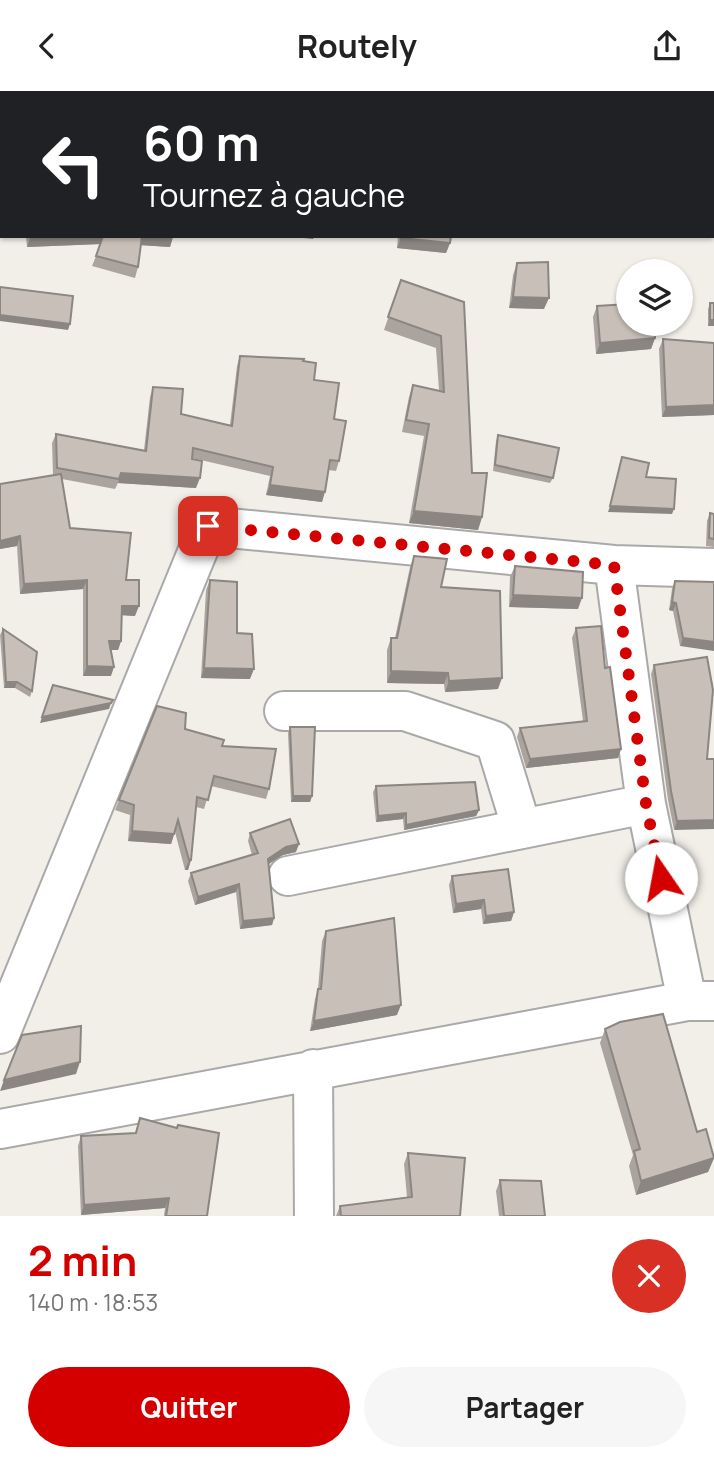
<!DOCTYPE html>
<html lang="fr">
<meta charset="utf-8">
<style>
body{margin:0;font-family:Manrope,sans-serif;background:#f6f6f6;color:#222;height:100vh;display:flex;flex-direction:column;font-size:26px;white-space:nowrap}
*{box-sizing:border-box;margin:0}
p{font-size:23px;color:#767676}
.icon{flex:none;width:38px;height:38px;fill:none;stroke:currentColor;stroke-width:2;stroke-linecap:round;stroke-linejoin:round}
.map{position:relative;height:1125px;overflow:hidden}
.side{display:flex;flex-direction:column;background:#fff;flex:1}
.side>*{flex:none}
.banner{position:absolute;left:0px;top:0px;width:714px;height:147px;box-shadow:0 2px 5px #0004;background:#202124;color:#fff;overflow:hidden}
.controls{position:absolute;left:616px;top:168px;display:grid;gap:14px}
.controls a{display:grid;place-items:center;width:77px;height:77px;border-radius:50%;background:#fff;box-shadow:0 2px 5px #0004;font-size:35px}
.pin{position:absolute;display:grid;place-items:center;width:60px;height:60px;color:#fff;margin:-30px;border-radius:14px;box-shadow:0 4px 10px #0006}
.me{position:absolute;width:77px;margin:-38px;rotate:348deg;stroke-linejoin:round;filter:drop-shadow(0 0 5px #0008)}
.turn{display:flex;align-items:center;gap:24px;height:147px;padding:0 28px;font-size:32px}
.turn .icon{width:91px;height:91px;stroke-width:2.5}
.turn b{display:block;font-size:49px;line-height:60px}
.round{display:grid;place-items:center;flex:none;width:74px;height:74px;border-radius:37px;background:#f6f6f6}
.summary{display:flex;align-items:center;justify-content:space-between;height:119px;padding:0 28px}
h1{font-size:42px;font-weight:700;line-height:52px;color:#d40000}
.button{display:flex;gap:14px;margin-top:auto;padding:14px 28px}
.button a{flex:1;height:80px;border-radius:42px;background:#d40000;color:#fff;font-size:28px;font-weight:700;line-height:80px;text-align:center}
.button a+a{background:#f6f6f6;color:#222}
header{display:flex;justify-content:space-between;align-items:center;height:91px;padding:0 28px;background:#fff;font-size:32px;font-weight:700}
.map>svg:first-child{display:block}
</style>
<header><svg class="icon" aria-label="back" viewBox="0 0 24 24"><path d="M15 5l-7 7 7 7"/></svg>Routely<svg class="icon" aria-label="share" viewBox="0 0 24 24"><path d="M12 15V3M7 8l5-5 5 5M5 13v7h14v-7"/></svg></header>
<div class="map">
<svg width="714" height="1125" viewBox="0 0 714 1125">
<rect width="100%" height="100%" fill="#f2efe9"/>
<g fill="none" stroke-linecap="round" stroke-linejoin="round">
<g stroke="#a9a9a9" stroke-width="42">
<path id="minor" d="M 614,474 L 646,713 L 687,910
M 284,620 L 405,620 L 495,650 L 522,738
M 288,785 L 646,713
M 0,943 L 208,435 L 614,474 L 714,477
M 313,978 L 314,1125
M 0,1038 L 687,910 L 714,910"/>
</g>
<use href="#minor" stroke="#fff" stroke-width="38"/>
</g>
<path fill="#aba49e" d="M 26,145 L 173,145 L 170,156 L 141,154 L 138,176 L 135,187 L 92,175 L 101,153 L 27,156 Z
M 398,145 L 451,145 L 450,152 L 446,162 L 397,157 Z
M 517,172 L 544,218 L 509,217 L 513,184 Z
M 401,189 L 464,211 L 472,382 L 482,426 L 478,439 L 409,432 L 424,345 L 402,341 L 409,306 L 413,294 L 439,299 L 436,257 L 384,239 Z
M 710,212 L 714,212 L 714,235 L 708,235 L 708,218 Z
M 597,215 L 655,247 L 651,258 L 596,263 L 593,226 Z
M 663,248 L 714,252 L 714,324 L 662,326 L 659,258 Z
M 240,265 L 303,270 L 314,289 L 334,328 L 339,370 L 336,380 L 328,379 L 322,411 L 266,404 L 270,385 L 192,367 L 196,397 L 118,392 L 115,398 L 62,388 L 70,437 L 126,489 L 135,525 L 122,524 L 121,550 L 118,559 L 111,559 L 111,585 L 83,585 L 83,498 L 20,503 L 17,455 L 0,458 L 53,384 L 52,352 L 56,343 L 144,359 L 150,306 L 153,296 L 181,323 L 230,334 L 237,275 Z
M 498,344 L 553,387 L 550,392 L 493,380 L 496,350 Z
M 710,422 L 714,423 L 714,456 L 706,455 L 707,430 Z
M 414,465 L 441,496 L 498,598 L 445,601 L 444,593 L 387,592 L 387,559 L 391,547 L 395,547 L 410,476 Z
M 515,475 L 578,518 L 509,516 L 510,486 Z
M 210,489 L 237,542 L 250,588 L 201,587 L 206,499 Z
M 675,490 L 714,491 L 680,555 L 673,520 L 669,519 L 672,498 Z
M 576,537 L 621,658 L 618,667 L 526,677 L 517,646 L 520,637 L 583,630 L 572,547 Z
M 3,538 L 32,600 L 30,606 L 15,597 L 4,597 L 0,544 Z
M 654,574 L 707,668 L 674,739 L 668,709 L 651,583 Z
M 290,636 L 312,705 L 310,711 L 291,711 L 288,642 Z
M 185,638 L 222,655 L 269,698 L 266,708 L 211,695 L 204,718 L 196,716 L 191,769 L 188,779 L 185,779 L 175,741 L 171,753 L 128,750 L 130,724 L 115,719 L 119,709 Z
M 376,695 L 479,719 L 476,725 L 404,739 L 403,728 L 376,731 L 373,701 Z
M 250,742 L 296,761 L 283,764 L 269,773 L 274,827 L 272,834 L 240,838 L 236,801 L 195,814 L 188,790 L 191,782 L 252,764 L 248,750 Z
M 452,785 L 514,821 L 511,830 L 483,833 L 481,818 L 453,822 L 449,794 Z
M 326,840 L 397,924 L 310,940 L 315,908 L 318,898 L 322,850 Z
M 605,938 L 697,1041 L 714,1067 L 708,1081 L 636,1104 L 629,1075 L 633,1064 L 600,952 Z
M 140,1027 L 207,1125 L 164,1125 L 165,1117 L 81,1124 L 78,1055 L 81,1045 L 135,1042 Z
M 408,1062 L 460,1125 L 336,1125 L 340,1115 L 407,1106 L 404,1073 Z
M 500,1089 L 545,1125 L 499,1125 L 496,1100 Z"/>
<path fill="#8b8681" d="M 0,130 L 2,130 L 2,141 L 0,141 Z
M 31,145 L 103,145 L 101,153 L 27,156 Z
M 142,145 L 161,145 L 173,146 L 170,156 L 138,154 Z
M 286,145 L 314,145 L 313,148 Z
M 401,147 L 450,152 L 446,162 L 397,157 Z
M 513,206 L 549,207 L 544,218 L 509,217 Z
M 0,224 L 70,233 L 68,239 L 0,230 Z
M 710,229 L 714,229 L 714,235 L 708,235 Z
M 655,247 L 651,258 L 596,263 L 600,252 Z
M 714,314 L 714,324 L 662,326 L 666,316 Z
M 121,382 L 200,387 L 196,397 L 118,392 Z
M 270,394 L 325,401 L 322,411 L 266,404 Z
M 610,415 L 674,418 L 672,423 L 608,421 Z
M 414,420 L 482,426 L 478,439 L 409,432 Z
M 20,445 L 17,455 L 0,458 L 0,450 Z
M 87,489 L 83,498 L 20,503 L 24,493 Z
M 513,504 L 582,507 L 578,518 L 509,516 Z
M 672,511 L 676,512 L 673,520 L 669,519 Z
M 122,515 L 139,515 L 135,525 L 118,524 Z
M 683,547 L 714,551 L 714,560 L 680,555 Z
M 109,550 L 121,550 L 118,559 L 106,559 Z
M 87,575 L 114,576 L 111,585 L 83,585 Z
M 204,577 L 254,578 L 250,588 L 201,587 Z
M 391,580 L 448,582 L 444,593 L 387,592 Z
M 502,587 L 498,598 L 445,601 L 449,590 Z
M 6,591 L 17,591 L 15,597 L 4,597 Z
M 111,612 L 109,618 L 40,632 L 42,626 Z
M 621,658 L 618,667 L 526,677 L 530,668 Z
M 293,705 L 312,705 L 310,711 L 291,711 Z
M 479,719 L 476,725 L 404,739 L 406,734 Z
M 406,722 L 403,728 L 376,731 L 378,725 Z
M 714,729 L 714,738 L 674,739 L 677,730 Z
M 132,740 L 174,743 L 171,753 L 128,750 Z
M 299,753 L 296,761 L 283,764 L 265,775 L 268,768 L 286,756 Z
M 189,769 L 191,769 L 188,779 L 185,779 Z
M 239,793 L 236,801 L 195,814 L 198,806 Z
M 484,809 L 481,818 L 453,822 L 456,813 Z
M 514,821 L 511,830 L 483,833 L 486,825 Z
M 274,827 L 272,834 L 240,838 L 243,830 Z
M 401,914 L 397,924 L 310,940 L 314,930 Z
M 80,971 L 76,983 L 0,1000 L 4,989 Z
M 714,1067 L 708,1081 L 636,1104 L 641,1090 Z
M 169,1107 L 165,1117 L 81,1124 L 84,1114 Z"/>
<path fill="#c7bfb8" stroke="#8b8681" stroke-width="2" d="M 145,0 L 173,0 L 173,2 L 145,2 Z
M 297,0 L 401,0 L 401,2 L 297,2 Z
M 472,0 L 511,0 L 511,2 L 473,2 Z
M 620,0 L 714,0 L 714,69 L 712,69 L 712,2 L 620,2 Z
M 0,67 L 2,67 L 2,130 L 0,130 Z
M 103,145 L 142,145 L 138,176 L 96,165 Z
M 401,145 L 451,145 L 450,152 L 401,147 Z
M 548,171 L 549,207 L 513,206 L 517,172 Z
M 401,189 L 464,211 L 472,382 L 487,382 L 482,426 L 414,420 L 429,333 L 406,329 L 413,294 L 444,301 L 441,245 L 388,226 Z
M 0,196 L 73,205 L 70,233 L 0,224 Z
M 710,212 L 714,212 L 714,229 L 710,229 Z
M 628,213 L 628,233 L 654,233 L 655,247 L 600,252 L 597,215 Z
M 663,248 L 714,252 L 714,314 L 666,316 Z
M 240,265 L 304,268 L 303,270 L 316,272 L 314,289 L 339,292 L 334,328 L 346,330 L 339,370 L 330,369 L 325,401 L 270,394 L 273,376 L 193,357 L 192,368 L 202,370 L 200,387 L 121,382 L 119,388 L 57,377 L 56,343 L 146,360 L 153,296 L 183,298 L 181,323 L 232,335 Z
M 498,344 L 559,357 L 553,387 L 495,374 Z
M 622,366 L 649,372 L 646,386 L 676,388 L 674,418 L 610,415 Z
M 61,383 L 70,437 L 131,442 L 126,489 L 139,489 L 139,515 L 122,515 L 121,550 L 109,550 L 114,576 L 87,575 L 87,489 L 24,493 L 20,445 L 0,450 L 0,393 Z
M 710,422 L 714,423 L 714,448 L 709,447 Z
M 414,465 L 447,468 L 441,496 L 500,500 L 502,587 L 449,590 L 448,582 L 391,580 L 391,547 L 397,547 Z
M 515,475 L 583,481 L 582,507 L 513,504 Z
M 210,489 L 237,491 L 237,542 L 252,543 L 254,578 L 204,577 Z
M 675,490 L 714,491 L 714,551 L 683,547 L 676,512 L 672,511 Z
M 601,535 L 605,577 L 610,576 L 621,658 L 530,668 L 520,637 L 587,630 L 576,537 Z
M 3,538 L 37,561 L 32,600 L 17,591 L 6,591 Z
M 707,566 L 713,599 L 707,668 L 714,668 L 714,729 L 677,730 L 671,700 L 654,574 Z
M 53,594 L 113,609 L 111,612 L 42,626 Z
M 157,615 L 186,622 L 185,638 L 224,649 L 222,655 L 276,658 L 269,698 L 214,685 L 208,709 L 197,706 L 191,769 L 189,769 L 178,729 L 174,743 L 132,740 L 134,714 L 119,709 Z
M 290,636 L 315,636 L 312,705 L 293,705 Z
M 475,691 L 479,719 L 406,734 L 406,722 L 378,725 L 376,695 Z
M 290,728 L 299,753 L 286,756 L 268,768 L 274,827 L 243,830 L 239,793 L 198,806 L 191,782 L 258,762 L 250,742 Z
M 508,778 L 514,821 L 486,825 L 484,809 L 456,813 L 452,785 Z
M 394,827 L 401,914 L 314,930 L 318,898 L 321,898 L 326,840 Z
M 663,923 L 697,1041 L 706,1038 L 714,1067 L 641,1090 L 634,1060 L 640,1058 L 605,938 L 620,931 Z
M 81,935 L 80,971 L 4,989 L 22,944 Z
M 140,1027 L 177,1037 L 178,1034 L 219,1042 L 207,1125 L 166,1125 L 169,1107 L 84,1114 L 81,1045 L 136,1042 Z
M 408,1062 L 465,1067 L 460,1125 L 341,1125 L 340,1115 L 412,1106 Z
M 500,1089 L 541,1090 L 545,1125 L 504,1125 Z"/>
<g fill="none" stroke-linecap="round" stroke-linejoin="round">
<path stroke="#d40000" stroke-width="12" stroke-dasharray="0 21.6" d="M 208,435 L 614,474 L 646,713 L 661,787"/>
</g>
</svg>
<div class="controls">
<a><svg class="icon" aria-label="layers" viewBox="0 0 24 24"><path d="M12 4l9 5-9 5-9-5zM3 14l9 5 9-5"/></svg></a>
</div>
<div class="pin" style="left:208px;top:435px;background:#d93025"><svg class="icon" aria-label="arrive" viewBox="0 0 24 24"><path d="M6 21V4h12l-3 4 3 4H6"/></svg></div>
<svg class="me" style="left:661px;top:787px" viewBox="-20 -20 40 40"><circle r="19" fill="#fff"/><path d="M0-13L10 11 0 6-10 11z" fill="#d40000"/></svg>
<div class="banner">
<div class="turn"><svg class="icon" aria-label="left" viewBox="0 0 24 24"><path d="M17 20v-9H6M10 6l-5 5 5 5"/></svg><div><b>60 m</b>Tournez à gauche</div></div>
</div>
</div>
<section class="side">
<div class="summary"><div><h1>2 min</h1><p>140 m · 18:53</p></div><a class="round" style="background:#d93025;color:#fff"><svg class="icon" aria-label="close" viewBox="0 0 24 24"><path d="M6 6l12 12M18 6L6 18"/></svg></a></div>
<div class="button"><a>Quitter</a><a>Partager</a></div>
</section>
